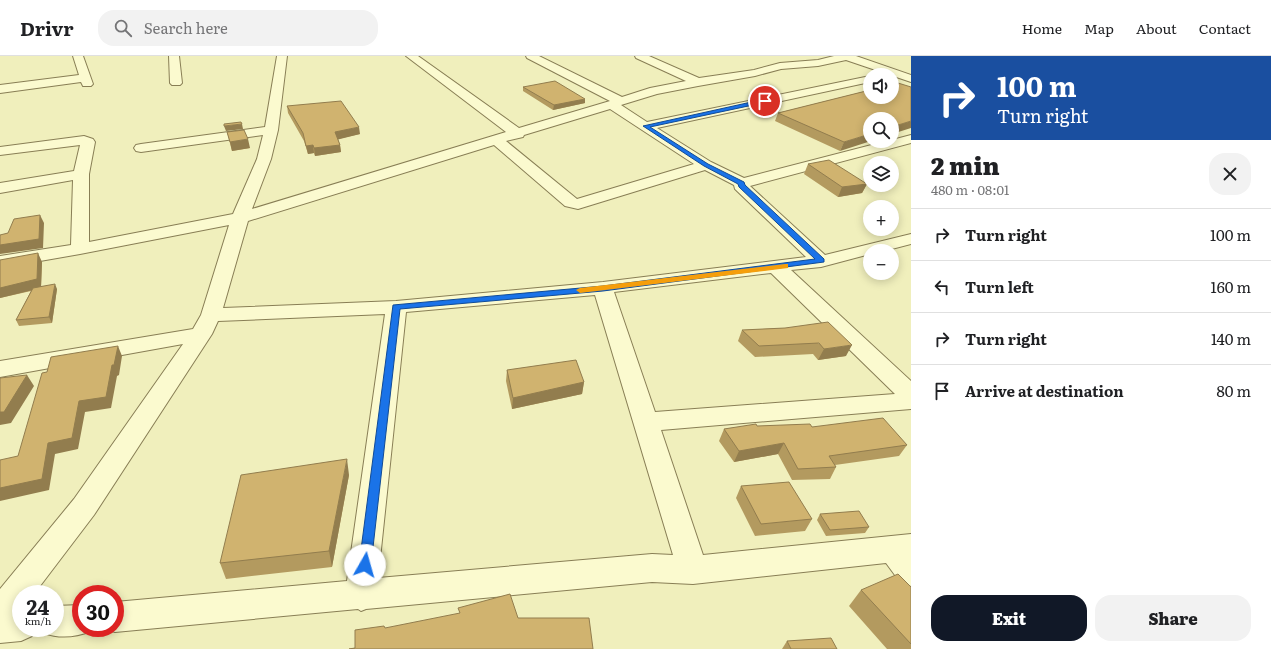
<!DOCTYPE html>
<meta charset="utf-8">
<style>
body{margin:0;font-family:Literata,serif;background:#f2f2f2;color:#202124;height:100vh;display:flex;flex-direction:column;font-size:15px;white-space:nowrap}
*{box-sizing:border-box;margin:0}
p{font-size:13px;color:#757577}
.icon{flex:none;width:22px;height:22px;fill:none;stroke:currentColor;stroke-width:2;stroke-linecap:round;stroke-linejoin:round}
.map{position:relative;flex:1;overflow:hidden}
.panel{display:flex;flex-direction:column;background:#fff;width:360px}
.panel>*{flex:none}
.hud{background:#1a4fa0;color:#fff;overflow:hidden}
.fabs{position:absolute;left:863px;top:12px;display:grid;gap:8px}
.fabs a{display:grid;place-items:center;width:36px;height:36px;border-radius:50%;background:#fff;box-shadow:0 2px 10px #0003;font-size:20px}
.speed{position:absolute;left:12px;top:529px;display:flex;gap:8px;font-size:20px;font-weight:700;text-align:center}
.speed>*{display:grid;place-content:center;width:52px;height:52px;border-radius:50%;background:#fff;box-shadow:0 2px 10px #0003;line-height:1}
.speed small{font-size:10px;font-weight:400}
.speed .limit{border:6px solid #d22;background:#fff;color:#111}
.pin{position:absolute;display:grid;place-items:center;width:34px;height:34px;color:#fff;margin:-17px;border:2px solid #fff;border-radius:50%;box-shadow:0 1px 4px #0007}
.me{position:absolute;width:44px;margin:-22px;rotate:7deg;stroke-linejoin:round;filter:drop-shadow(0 0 3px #0008)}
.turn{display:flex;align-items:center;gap:14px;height:84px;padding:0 20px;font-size:18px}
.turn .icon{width:52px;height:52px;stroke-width:2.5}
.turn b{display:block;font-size:28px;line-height:34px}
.round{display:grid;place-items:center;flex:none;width:42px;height:42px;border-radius:16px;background:#f2f2f2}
.overview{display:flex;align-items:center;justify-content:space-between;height:68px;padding:0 20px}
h1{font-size:24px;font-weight:800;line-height:30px}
.cta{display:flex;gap:8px;margin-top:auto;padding:8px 20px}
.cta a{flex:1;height:46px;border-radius:16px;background:#111827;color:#fff;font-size:16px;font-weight:800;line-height:46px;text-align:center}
.cta a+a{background:#f2f2f2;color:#202124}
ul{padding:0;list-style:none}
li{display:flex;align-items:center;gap:12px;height:52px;padding:0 20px;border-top:1px solid #e0e0e0}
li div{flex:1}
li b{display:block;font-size:15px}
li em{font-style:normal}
header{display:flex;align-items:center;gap:24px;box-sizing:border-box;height:56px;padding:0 20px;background:#fff;border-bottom:1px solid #e0e0e0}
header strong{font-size:19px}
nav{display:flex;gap:22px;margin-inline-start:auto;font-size:14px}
.search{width:280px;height:36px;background:#f2f2f2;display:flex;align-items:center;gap:10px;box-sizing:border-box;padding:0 14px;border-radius:16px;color:#757577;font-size:15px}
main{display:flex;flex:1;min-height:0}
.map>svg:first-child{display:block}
</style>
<header>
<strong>Drivr</strong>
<div class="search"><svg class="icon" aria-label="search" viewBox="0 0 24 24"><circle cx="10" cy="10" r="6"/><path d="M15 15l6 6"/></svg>Search here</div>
<nav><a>Home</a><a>Map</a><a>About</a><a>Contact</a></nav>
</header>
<main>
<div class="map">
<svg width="911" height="593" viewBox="0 0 911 593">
<rect width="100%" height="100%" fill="#f0efbc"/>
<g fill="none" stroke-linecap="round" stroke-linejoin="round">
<g stroke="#887e55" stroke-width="2">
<path id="minor" d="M 73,0 L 83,0 L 93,28 L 91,30 L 83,30 L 81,26 L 0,37 L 0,29 L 79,19 Z
M 169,0 L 179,0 L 182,27 L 180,29 L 172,29 L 170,27 Z
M 277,0 L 287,0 L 278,74 L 271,103 L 252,153 L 506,76 L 406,0 L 418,0 L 519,72 L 610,45 L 527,2 L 526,0 L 539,0 L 622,41 L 650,32 L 686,25 L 636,2 L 635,0 L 649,0 L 699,22 L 754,14 L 780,7 L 818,4 L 834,0 L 856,0 L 911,19 L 911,26 L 846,4 L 818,10 L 781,13 L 755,20 L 698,30 L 657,38 L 621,49 L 647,66 L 870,20 L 870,26 L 657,72 L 711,106 L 744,122 L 887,85 L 892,85 L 892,84 L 911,79 L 911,87 L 750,130 L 825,199 L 911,178 L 911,188 L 884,195 L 870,195 L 870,198 L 821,211 L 791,214 L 911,325 L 911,353 L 661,374 L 703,499 L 911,478 L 911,530 L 900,526 L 886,507 L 693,528 L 652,526 L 366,553 L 361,555 L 358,553 L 115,576 L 104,572 L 115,572 L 115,546 L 347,525 L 385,258 L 218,265 L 212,278 L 94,459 L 34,538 L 21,538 L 21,572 L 36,572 L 32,580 L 21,585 L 0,587 L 0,533 L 74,443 L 183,288 L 0,321 L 0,305 L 193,273 L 201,259 L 229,169 L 80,198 L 0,212 L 0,200 L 71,189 L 73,124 L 0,137 L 0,127 L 74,115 L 80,89 L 0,99 L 0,91 L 84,80 L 93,83 L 95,86 L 89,118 L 89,186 L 233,158 L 257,103 L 263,79 L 141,96 L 136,95 L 134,92 L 136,89 L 141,88 L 265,71 ZM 610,53 L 694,108 L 577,143 L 506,85 L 523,81 L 524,79 ZM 494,89 L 565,150 L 578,153 L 705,114 L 734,129 L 735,133 L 806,201 L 603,226 L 396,245 L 223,252 L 248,165 ZM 771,217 L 895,338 L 655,356 L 614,236 ZM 595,239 L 673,499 L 652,498 L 378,522 L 406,256 Z
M 81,549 L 81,572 L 94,572 L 92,575 C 76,581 60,583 44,577 L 41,572 L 55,572 L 55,550 Z"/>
</g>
<use href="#minor" fill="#fbfacf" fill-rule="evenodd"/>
</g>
<path fill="#b39a5f" d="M 523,31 L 585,43 L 585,47 L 553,54 L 523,35 Z
M 870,34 L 840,95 L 775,65 L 778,57 Z
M 287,50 L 360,78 L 338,83 L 340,89 L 341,96 L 315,100 L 314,97 L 308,98 L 304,85 L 288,57 Z
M 227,76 L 250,92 L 232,95 Z
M 808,108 L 867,128 L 862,137 L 838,141 L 804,118 Z
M 0,204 L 42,206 L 41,230 L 57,233 L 52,267 L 19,270 L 16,264 L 31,235 L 0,242 Z
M 785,272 L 846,300 L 818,304 L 813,298 L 755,301 L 738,285 L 742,274 Z
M 507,314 L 584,326 L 582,338 L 512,353 L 506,325 Z
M 757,370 L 812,371 L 907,389 L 899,400 L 835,409 L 836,411 L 830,423 L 792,424 L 778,398 L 734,406 L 719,385 L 724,373 Z
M 349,419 L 332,511 L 226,523 L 220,507 Z
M 741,430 L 812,463 L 805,475 L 755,480 L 736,442 Z
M 820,458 L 869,471 L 865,477 L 826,480 L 817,464 Z
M 911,531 L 911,593 L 887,593 L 849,550 L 861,534 Z
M 787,585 L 837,593 L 782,593 Z"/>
<path fill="#927d4e" d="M 585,43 L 585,47 L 553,54 L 554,49 Z
M 911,65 L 911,72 L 892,78 L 892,71 Z
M 242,68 L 243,73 L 226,75 L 224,70 Z
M 359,71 L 360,78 L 336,84 L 335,76 Z
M 870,78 L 870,85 L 871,85 L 840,95 L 844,86 Z
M 248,83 L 250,92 L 232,95 L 230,86 Z
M 313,89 L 314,97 L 308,98 L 306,90 Z
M 340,89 L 341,96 L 315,100 L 314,92 Z
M 867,128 L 862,137 L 838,141 L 842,131 Z
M 40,159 L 44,167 L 43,192 L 0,198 L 0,189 Z
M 38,197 L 42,206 L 41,232 L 0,242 L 0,232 Z
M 55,228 L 57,233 L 52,267 L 49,261 Z
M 852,289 L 846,300 L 818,304 L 824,293 Z
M 118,290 L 122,300 L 119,319 L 117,320 L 111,352 L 85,356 L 78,393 L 55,398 L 49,434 L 0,445 L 0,432 L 48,387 L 79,345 L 112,309 Z
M 27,319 L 34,330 L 11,367 L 0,369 L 0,356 Z
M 584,326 L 582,338 L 512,353 L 513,342 Z
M 784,387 L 778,398 L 734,406 L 739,395 Z
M 347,403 L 349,419 L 332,511 L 329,495 Z"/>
<path fill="#d0b36f" stroke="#927d4e" d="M 555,25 L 585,43 L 554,49 L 523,31 Z
M 898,27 L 911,31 L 911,65 L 892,71 L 892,63 L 870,63 L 870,78 L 844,86 L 778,57 L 870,34 L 870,41 L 892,41 L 892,28 Z
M 341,45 L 359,71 L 335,76 L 340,89 L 314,92 L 313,89 L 306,90 L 303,77 L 287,50 Z
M 241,66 L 242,68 L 224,70 L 224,68 Z
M 244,74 L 248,83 L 230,86 L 227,76 Z
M 829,104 L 867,128 L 842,131 L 808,108 Z
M 40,159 L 39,183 L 0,189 L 0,179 L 8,177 L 14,163 Z
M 38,197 L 37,223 L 0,232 L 0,204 Z
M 55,228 L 49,261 L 16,264 L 33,232 Z
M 828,266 L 852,289 L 824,293 L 819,287 L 759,290 L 742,274 L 785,272 Z
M 118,290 L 114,309 L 112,309 L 106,341 L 79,345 L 72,382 L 48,387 L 42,423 L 0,432 L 0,404 L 18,400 L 42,317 L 47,316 L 51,301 Z
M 576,304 L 584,326 L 513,342 L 507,314 Z
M 27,319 L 4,356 L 0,356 L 0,322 Z
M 883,362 L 907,389 L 829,400 L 836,411 L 798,413 L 784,387 L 739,395 L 724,373 L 756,368 L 757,370 L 810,368 L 812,371 Z
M 347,403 L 329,495 L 220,507 L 241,419 Z
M 789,426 L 812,463 L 761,468 L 741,430 Z
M 859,455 L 869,471 L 830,474 L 820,458 Z
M 898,518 L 911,531 L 911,588 L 861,534 Z
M 510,538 L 518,562 L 589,562 L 593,593 L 349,593 L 355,592 L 355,574 L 384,570 L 385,572 L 460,557 L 458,552 Z
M 831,582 L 837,593 L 791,593 L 787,585 Z"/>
<path fill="#1a73e8" stroke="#114b97" d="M 765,43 L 768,45 L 767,46 L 650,71 L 708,108 L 744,126 L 745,129 L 824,203 L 824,206 L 603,235 L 400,253 L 371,509 L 369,513 L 365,515 L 361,513 L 359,509 L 393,249 L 603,230 L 815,203 L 739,131 L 738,128 L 704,110 L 643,70 Z"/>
<path fill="#f59e0b" d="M 785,208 L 788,208 L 788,212 L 580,237 L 576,234 L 580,232 Z"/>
</svg>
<div class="fabs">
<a><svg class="icon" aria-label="sound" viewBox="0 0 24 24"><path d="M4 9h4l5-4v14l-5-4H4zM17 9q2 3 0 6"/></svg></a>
<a><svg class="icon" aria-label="search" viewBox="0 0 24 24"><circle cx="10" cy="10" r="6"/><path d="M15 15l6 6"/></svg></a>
<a><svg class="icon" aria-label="layers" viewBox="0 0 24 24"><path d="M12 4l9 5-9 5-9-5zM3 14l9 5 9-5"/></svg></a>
<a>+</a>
<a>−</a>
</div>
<div class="speed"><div>24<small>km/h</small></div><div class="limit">30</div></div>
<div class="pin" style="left:765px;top:45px;background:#d93025"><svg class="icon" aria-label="arrive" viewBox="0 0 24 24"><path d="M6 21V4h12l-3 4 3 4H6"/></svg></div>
<svg class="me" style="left:365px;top:509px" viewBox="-20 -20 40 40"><circle r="19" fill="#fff"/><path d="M0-13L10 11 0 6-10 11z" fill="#1a73e8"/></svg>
</div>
<section class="panel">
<div class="hud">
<div class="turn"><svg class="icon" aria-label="right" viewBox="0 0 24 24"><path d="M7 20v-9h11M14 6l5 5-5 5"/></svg><div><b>100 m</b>Turn right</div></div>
</div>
<div class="overview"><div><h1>2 min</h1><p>480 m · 08:01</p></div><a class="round"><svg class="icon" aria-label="close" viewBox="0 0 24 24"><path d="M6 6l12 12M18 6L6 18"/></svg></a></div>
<ul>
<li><svg class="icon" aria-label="right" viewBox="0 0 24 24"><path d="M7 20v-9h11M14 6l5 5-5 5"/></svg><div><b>Turn right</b></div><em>100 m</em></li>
<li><svg class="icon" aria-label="left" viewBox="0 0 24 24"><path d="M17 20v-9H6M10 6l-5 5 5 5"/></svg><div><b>Turn left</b></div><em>160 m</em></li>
<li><svg class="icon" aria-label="right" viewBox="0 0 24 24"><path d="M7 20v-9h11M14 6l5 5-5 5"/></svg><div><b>Turn right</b></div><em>140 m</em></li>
<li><svg class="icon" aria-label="arrive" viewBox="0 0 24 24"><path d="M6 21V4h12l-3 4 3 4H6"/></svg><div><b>Arrive at destination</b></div><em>80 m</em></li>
</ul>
<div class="cta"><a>Exit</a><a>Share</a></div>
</section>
</main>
